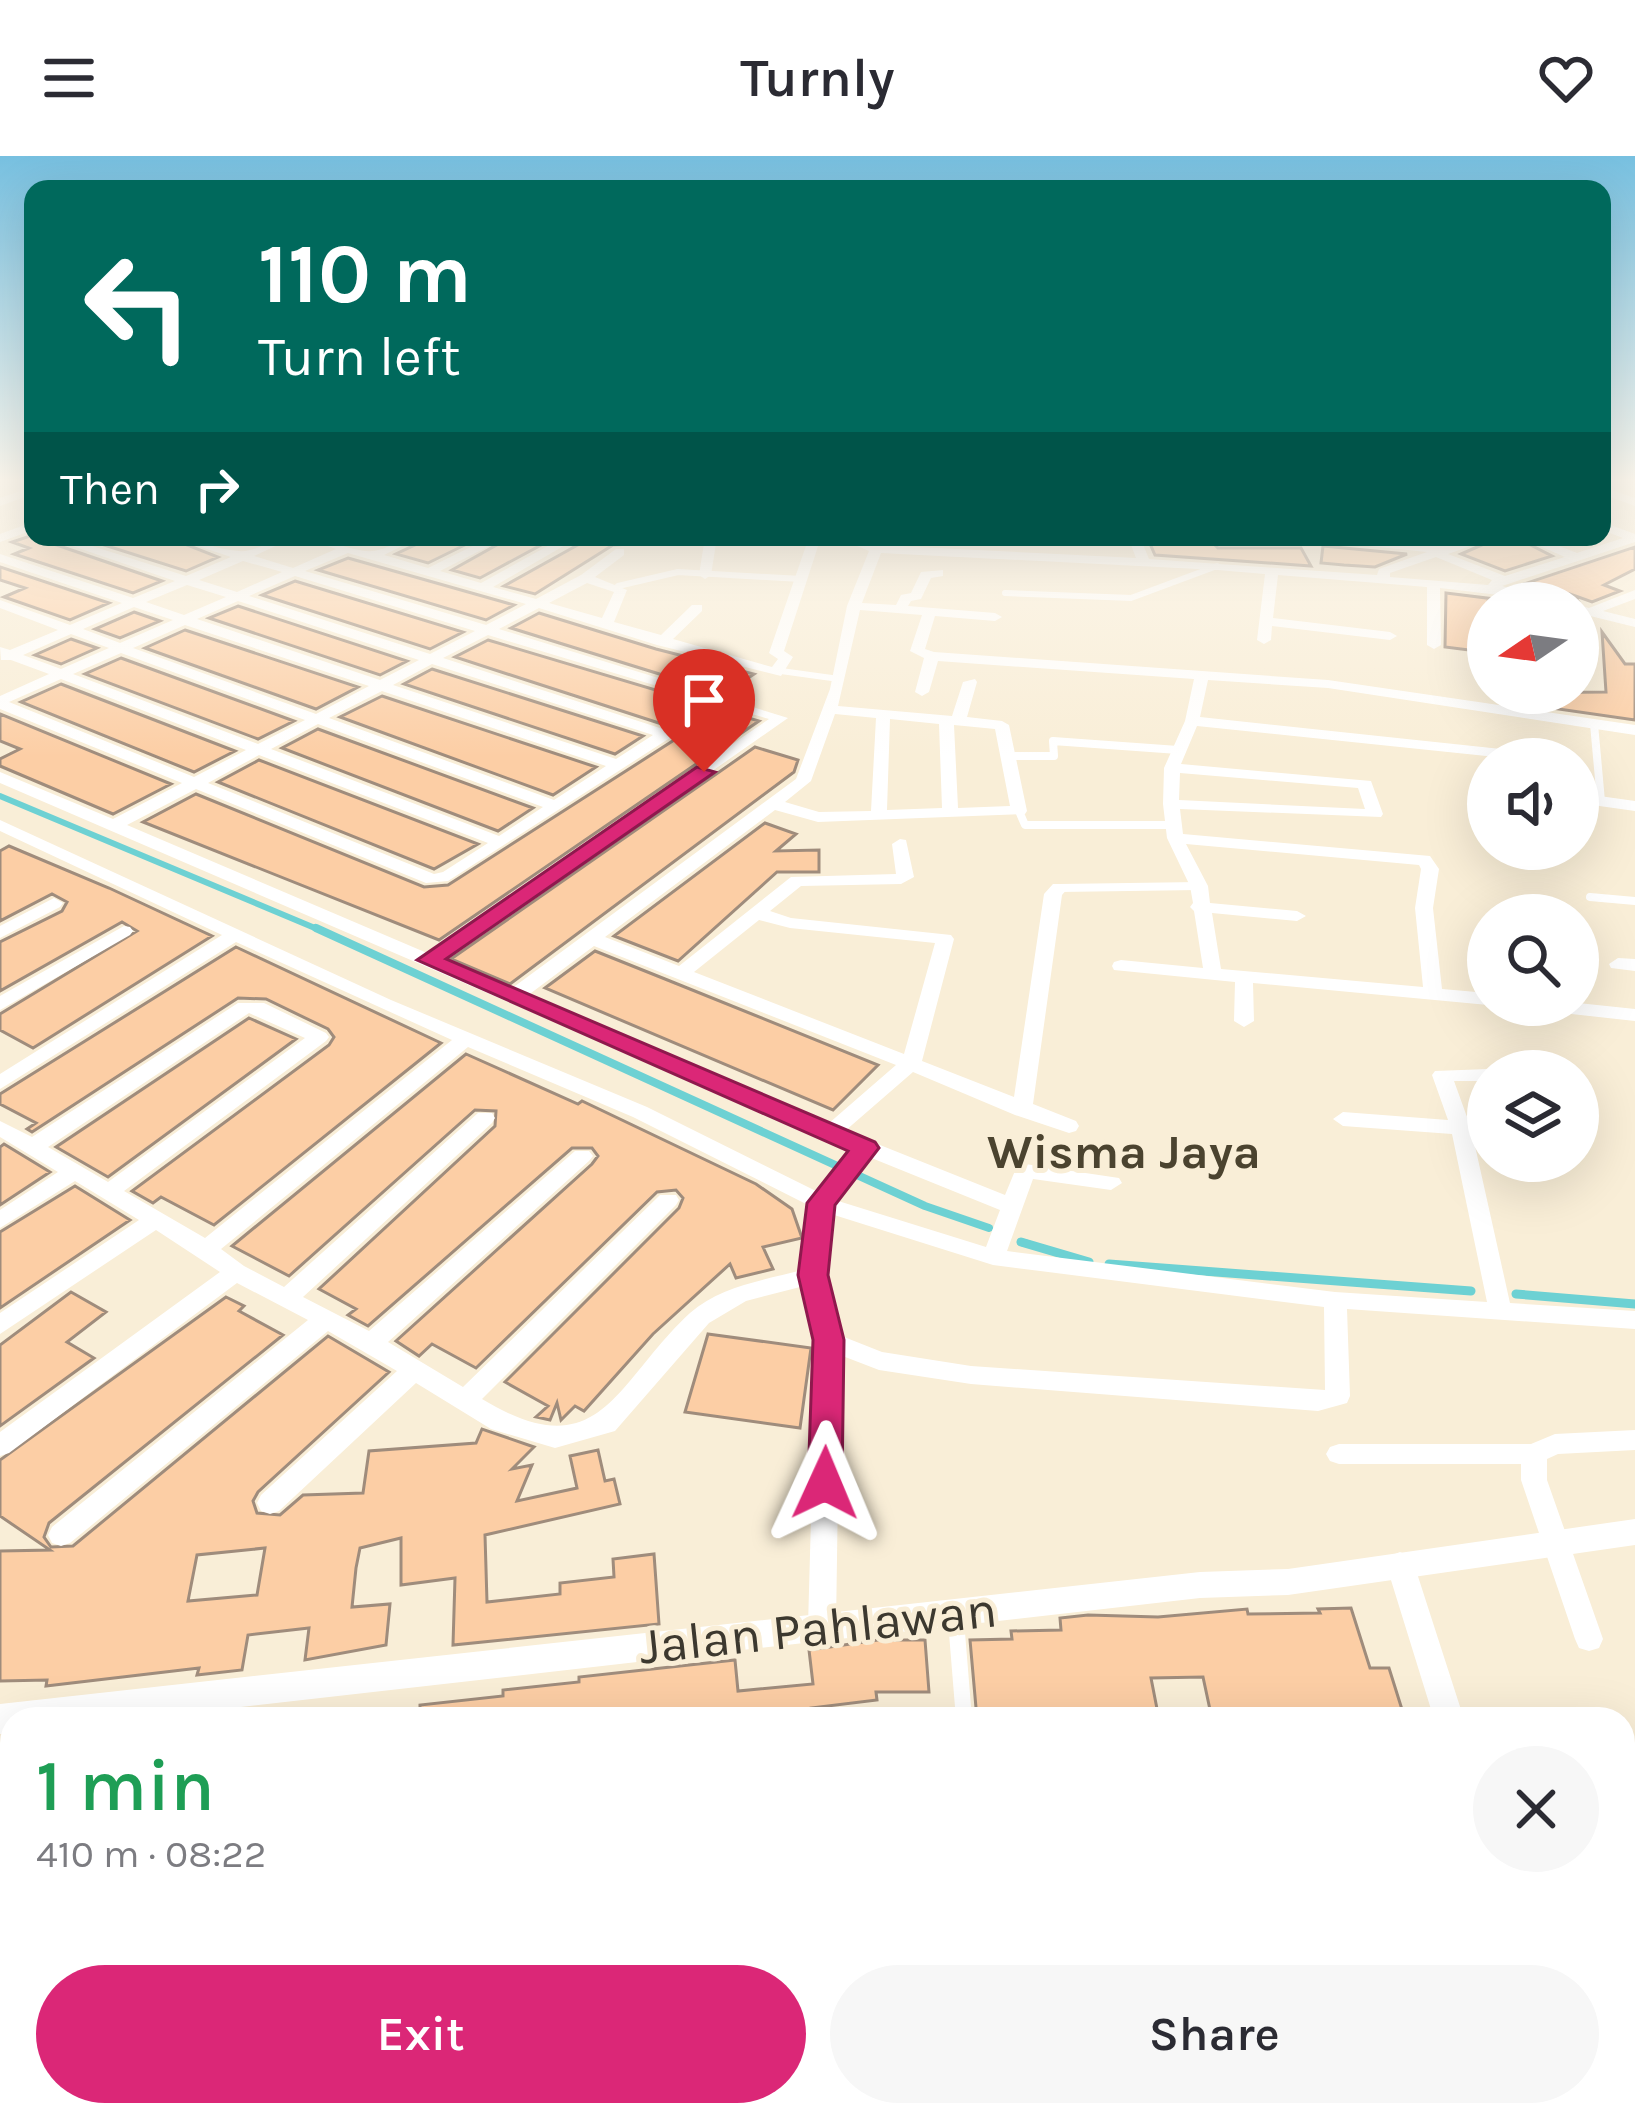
<!DOCTYPE html>
<meta charset="utf-8">
<style>
body{margin:0;font-family:Karla,sans-serif;background:#f7f7f7;color:#2b2b33;height:100vh;display:flex;flex-direction:column;font-size:45px;white-space:nowrap}
*{box-sizing:border-box;margin:0}
p{font-size:39px;color:#7c7c81}
.icon{flex:none;width:66px;height:66px;fill:none;stroke:currentColor;stroke-width:2;stroke-linecap:round;stroke-linejoin:round}
.map{position:relative;flex:1;overflow:hidden}
.details{position:absolute;left:0px;top:1551px;width:1635px;height:420px;display:flex;flex-direction:column;background:#fff;border-radius:36px 36px 0 0;box-shadow:0 12px 48px #0002}
.details>*{flex:none}
.top-card{position:absolute;left:24px;top:24px;width:1587px;height:366px;border-radius:24px;box-shadow:0 12px 48px #0002;background:#00695c;color:#fff;overflow:hidden}
.needle{width:78px;rotate:257deg}
.fabs{position:absolute;left:1467px;top:426px;display:grid;gap:24px}
.fabs a{display:grid;place-items:center;width:132px;height:132px;border-radius:50%;background:#fff;box-shadow:0 12px 48px #0002;font-size:60px}
.pin{position:absolute;display:grid;place-items:center;width:102px;height:102px;color:#fff;margin:-123px -51px;border-radius:50% 50% 50% 0;rotate:-45deg;box-shadow:0 0 12px #0007}
.pin .icon{rotate:45deg}
.me{position:absolute;width:132px;margin:-66px;rotate:1deg;stroke-linejoin:round;filter:drop-shadow(0 0 9px #0008)}
.turn{display:flex;align-items:center;gap:42px;height:252px;padding:0 36px;font-size:54px}
.turn .icon{width:156px;height:156px;stroke-width:2.5}
.turn b{display:block;font-size:84px;line-height:102px}
.then{display:flex;align-items:center;height:114px;padding:0 36px;background:#0003;gap:24px;font-size:45px}
.round{display:grid;place-items:center;flex:none;width:126px;height:126px;border-radius:63px;background:#f7f7f7}
.summary{display:flex;align-items:center;justify-content:space-between;height:204px;padding:0 36px}
h1{font-size:72px;font-weight:600;line-height:90px;color:#1e9e55}
.action{display:flex;gap:24px;margin-top:auto;padding:24px 36px}
.action a{flex:1;height:138px;border-radius:72px;background:#db2777;color:#fff;font-size:48px;font-weight:600;line-height:138px;text-align:center}
.action a+a{background:#f7f7f7;color:#2b2b33}
header{display:flex;justify-content:space-between;align-items:center;height:156px;padding:0 36px;background:#fff;font-size:54px;font-weight:600}
.map>svg:first-child{display:block}
</style>
<header><svg class="icon" aria-label="menu" viewBox="0 0 24 24"><path d="M4 6h16M4 12h16M4 18h16"/></svg>Turnly<svg class="icon" aria-label="heart" viewBox="0 0 24 24"><path d="M12 20l-8-8c-3-5 5-10 8-4 3-6 11-1 8 4z"/></svg></header>
<div class="map">
<svg width="1635" height="1971" viewBox="0 0 1635 1971">
<rect width="100%" height="100%" fill="#f9eed7"/>
<g fill="none" stroke-linecap="round" stroke-linejoin="round">
<path stroke="#6dd1d3" stroke-width="6" d="M 0,640 L 322,775"/>
<path stroke="#6dd1d3" stroke-width="8" d="M 316,772 L 925,1050 L 989,1072
M 1021,1086 L 1028,1088"/>
<path stroke="#6dd1d3" stroke-width="9" d="M 1021,1086 L 1089,1106
M 1109,1108 L 1471,1135
M 1516,1138 L 1635,1148"/>
</g>
<path fill="#fccea5" stroke="#9f8c7c" stroke-width="3" fill-rule="evenodd" d="M 33,379 L 45,385 L 162,425 L 133,437 L 14,398 L 29,392 L 12,386 Z
M 79,381 L 167,381 L 218,401 L 186,415 Z
M 432,381 L 481,381 L 428,407 L 396,398 Z
M 511,381 L 554,382 L 480,422 L 452,414 Z
M 592,381 L 632,388 L 613,389 L 535,438 L 504,430 Z
M 1147,381 L 1208,382 L 1218,392 L 1301,392 L 1311,410 L 1155,399 Z
M 1500,381 L 1515,381 L 1552,400 L 1505,415 L 1461,398 Z
M 1323,390 L 1407,398 L 1375,411 L 1344,409 L 1321,407 Z
M 1635,391 L 1635,413 L 1604,429 L 1620,435 L 1592,446 L 1573,439 L 1578,445 L 1569,447 L 1518,430 Z
M 348,402 L 514,449 L 486,464 L 318,414 Z
M 0,411 L 109,447 L 70,464 L 4,441 L 25,432 L 0,424 Z
M 295,425 L 463,476 L 430,493 L 262,439 Z
M 1446,437 L 1527,447 L 1488,446 L 1488,496 L 1477,495 L 1445,491 Z
M 238,450 L 407,505 L 380,519 L 209,462 Z
M 134,456 L 160,465 L 120,482 L 95,473 Z
M 539,457 L 656,493 L 754,518 L 724,538 L 511,472 Z
M 185,474 L 358,531 L 316,553 L 145,492 Z
M 1602,476 L 1625,508 L 1635,508 L 1635,564 L 1504,545 L 1504,537 L 1606,536 Z
M 71,483 L 97,492 L 61,508 L 35,499 Z
M 488,484 L 696,546 L 662,568 L 455,501 Z
M 121,502 L 294,565 L 258,583 L 85,518 Z
M 432,513 L 643,580 L 615,598 L 404,528 Z
M 61,528 L 235,595 L 194,616 L 21,546 Z
M 382,540 L 596,611 L 553,639 L 340,561 Z
M 721,554 L 759,565 L 439,784 L 143,666 L 196,638 L 424,731 L 448,729 Z
M 0,558 L 171,628 L 113,658 L 0,610 L 0,603 L 20,593 L 0,585 Z
M 318,573 L 533,652 L 498,675 L 282,592 Z
M 755,591 L 798,604 L 794,616 L 510,828 L 451,803 Z
M 259,604 L 478,688 L 434,713 L 218,626 Z
M 765,667 L 796,678 L 776,695 L 819,694 L 819,716 L 777,716 L 678,805 L 614,780 Z
M 9,690 L 109,732 L 212,780 L 33,892 L 0,874 L 0,858 L 137,775 L 122,766 L 0,835 L 0,786 L 62,755 L 67,746 L 52,738 L 0,765 L 0,695 Z
M 236,791 L 441,887 L 214,1069 L 161,1041 L 153,1047 L 132,1035 L 329,889 L 334,881 L 328,873 L 266,843 L 238,842 L 32,976 L 27,973 L 36,967 L 0,948 L 0,938 Z
M 595,795 L 665,823 L 878,909 L 833,954 L 545,832 Z
M 249,862 L 296,883 L 108,1021 L 56,991 Z
M 466,898 L 578,948 L 582,945 L 756,1028 L 792,1053 L 802,1082 L 763,1091 L 773,1113 L 736,1122 L 730,1108 L 653,1178 L 584,1255 L 575,1250 L 561,1264 L 557,1247 L 550,1264 L 536,1261 L 548,1250 L 505,1226 L 679,1052 L 683,1042 L 676,1034 L 657,1036 L 476,1212 L 432,1188 L 419,1200 L 396,1185 L 592,1008 L 598,1000 L 592,992 L 572,992 L 368,1170 L 348,1159 L 356,1153 L 319,1133 L 495,970 L 496,955 L 475,954 L 289,1120 L 232,1090 Z
M 4,988 L 50,1016 L 0,1049 L 0,991 Z
M 75,1030 L 130,1064 L 0,1152 L 0,1076 Z
M 71,1136 L 106,1156 L 67,1186 L 94,1202 L 0,1270 L 0,1189 Z
M 226,1141 L 244,1150 L 239,1155 L 283,1179 L 49,1367 L 44,1381 L 51,1391 L 73,1390 L 328,1180 L 389,1216 L 258,1336 L 253,1345 L 257,1357 L 280,1359 L 303,1339 L 363,1337 L 369,1295 L 476,1287 L 482,1273 L 534,1291 L 512,1313 L 532,1309 L 517,1345 L 577,1332 L 570,1300 L 598,1294 L 605,1325 L 614,1323 L 620,1348 L 485,1379 L 487,1446 L 560,1438 L 560,1427 L 614,1421 L 613,1403 L 654,1398 L 659,1468 L 453,1489 L 455,1422 L 401,1429 L 401,1382 L 360,1392 L 356,1412 L 352,1451 L 390,1448 L 386,1489 L 305,1504 L 309,1472 L 248,1479 L 242,1514 L 197,1519 L 199,1512 L 46,1530 L 47,1524 L 0,1525 L 0,1395 L 50,1394 L 0,1360 L 0,1304 ZM 265,1392 L 257,1439 L 188,1445 L 197,1399 Z
M 708,1178 L 811,1192 L 800,1272 L 685,1256 Z
M 1351,1452 L 1370,1512 L 1389,1512 L 1405,1563 L 1212,1563 L 1203,1521 L 1151,1522 L 1159,1563 L 977,1563 L 970,1484 L 1012,1483 L 1011,1475 L 1061,1474 L 1060,1462 L 1088,1459 L 1158,1461 L 1247,1453 L 1248,1458 L 1320,1457 L 1318,1453 Z
M 878,1484 L 925,1484 L 929,1536 L 876,1536 L 877,1544 L 811,1552 L 812,1563 L 750,1563 L 749,1556 L 707,1561 L 707,1555 L 645,1563 L 542,1563 L 542,1557 L 420,1563 L 420,1549 L 503,1540 L 503,1534 L 579,1526 L 579,1521 L 735,1504 L 738,1535 L 813,1528 L 809,1494 Z"/>
<g fill="none" stroke-linecap="round" stroke-linejoin="round">
<path stroke="#fff" stroke-width="6" d="M 618,430 L 678,416 L 801,423
M 1005,437 L 1131,442 L 1217,410
M 781,515 L 839,523"/>
<path stroke="#fff" stroke-width="8" d="M 1594,568 L 1601,645
M 1010,600 L 1054,600 L 1053,585 L 1178,594
M 1019,655 L 1025,669 L 1175,669
M 1059,732 L 1199,730
M 1590,741 L 1635,745"/>
<path stroke="#fff" stroke-width="12" d="M 956,1459 L 958,1480"/>
<path stroke="#fff" stroke-width="16" d="M 957,1477 L 964,1563"/>
<path fill="#fff" fill-rule="evenodd" d="M 33,331 L 33,338 L 0,350 L 0,342 Z
M 1602,331 L 1635,342 L 1635,350 L 1602,338 Z
M 33,366 L 33,374 L 0,386 L 0,378 Z
M 1602,366 L 1635,378 L 1635,386 L 1502,430 L 1565,447 L 1440,432 L 1441,489 L 1434,493 L 1427,489 L 1427,431 L 1278,419 L 1273,462 L 1390,476 L 1397,480 L 1390,484 L 1272,470 L 1271,484 L 1264,488 L 1257,484 L 1265,418 L 1217,414 L 881,397 L 862,447 L 896,449 L 901,439 L 911,437 L 921,416 L 943,414 L 943,420 L 931,422 L 921,443 L 911,445 L 908,450 L 995,457 L 1002,461 L 995,465 L 935,460 L 925,493 L 934,496 L 1328,524 L 1635,569 L 1635,579 L 1328,532 L 1208,524 L 1200,561 L 1501,593 L 1504,596 L 1496,601 L 1197,570 L 1181,608 L 1371,625 L 1383,658 L 1381,661 L 1180,653 L 1183,678 L 1430,700 L 1439,713 L 1433,752 L 1442,833 L 1488,837 L 1488,849 L 1253,827 L 1254,865 L 1244,871 L 1234,865 L 1235,826 L 1114,814 L 1112,810 L 1114,806 L 1121,804 L 1203,812 L 1194,755 L 1190,751 L 1193,747 L 1190,730 L 1167,682 L 1163,648 L 1164,612 L 1185,565 L 1194,523 L 938,505 L 929,536 L 922,540 L 915,536 L 924,502 L 910,495 L 922,459 L 860,454 L 838,550 L 952,560 L 963,526 L 975,523 L 977,526 L 967,561 L 1002,565 L 1009,569 L 1027,655 L 1025,658 L 818,666 L 775,654 L 605,781 L 679,810 L 791,721 L 896,718 L 892,688 L 900,683 L 906,684 L 914,721 L 901,728 L 801,730 L 770,755 L 791,762 L 951,779 L 954,783 L 922,905 L 1014,941 L 1044,738 L 1053,728 L 1065,728 L 1068,732 L 1062,739 L 1033,948 L 1076,965 L 1079,970 L 1076,975 L 1069,977 L 1015,959 L 913,916 L 845,975 L 1005,1039 L 1017,1010 L 1025,1008 L 1119,1022 L 1122,1027 L 1111,1034 L 1033,1023 L 1007,1095 L 1335,1136 L 1487,1146 L 1452,978 L 1343,970 L 1333,963 L 1343,956 L 1448,964 L 1432,919 L 1435,915 L 1488,913 L 1495,915 L 1488,915 L 1488,925 L 1454,925 L 1471,972 L 1510,1147 L 1635,1155 L 1635,1173 L 1347,1153 L 1350,1240 L 1347,1247 L 1318,1255 L 971,1228 L 879,1214 L 840,1199 L 836,1470 L 832,1479 L 822,1482 L 812,1479 L 808,1470 L 816,1184 L 804,1130 L 746,1145 L 709,1167 L 615,1275 L 555,1292 L 491,1273 L 416,1227 L 279,1355 L 270,1358 L 261,1355 L 257,1347 L 261,1339 L 397,1215 L 328,1175 L 70,1387 L 61,1390 L 52,1387 L 48,1379 L 52,1371 L 308,1164 L 237,1127 L 9,1297 L 0,1300 L 0,1276 L 220,1116 L 156,1074 L 0,1178 L 0,1157 L 139,1064 L 75,1025 L 0,1072 L 0,1054 L 58,1016 L 0,981 L 0,965 L 32,981 L 238,847 L 264,847 L 326,877 L 329,881 L 326,885 L 124,1035 L 205,1082 L 452,884 L 236,786 L 0,933 L 0,918 L 222,779 L 0,675 L 0,664 L 391,844 L 647,951 L 818,1036 L 852,994 L 0,627 L 0,616 L 113,663 L 182,627 L 0,553 L 0,540 L 49,518 L 11,504 L 1,504 L 0,491 L 10,494 L 58,474 L 0,452 L 0,444 L 70,469 L 122,447 L 0,406 L 0,398 L 133,442 L 175,425 L 46,381 L 64,381 L 186,420 L 231,401 L 171,381 C 195,381 215,394 239,395 C 255,397 274,381 295,381 L 254,400 L 293,412 L 336,393 L 302,381 C 325,381 355,397 372,395 C 389,394 399,381 420,381 L 384,399 L 428,412 L 491,381 L 507,381 L 440,415 L 481,427 L 564,381 L 579,381 L 493,431 L 536,443 L 581,419 L 616,393 L 624,393 L 624,399 L 595,421 L 627,434 L 614,466 L 661,479 L 692,449 L 702,449 L 702,455 L 673,483 L 772,511 L 778,503 L 769,497 L 809,381 L 821,381 L 784,495 L 793,501 L 781,520 L 657,489 L 539,452 L 499,473 L 788,562 L 442,804 L 511,833 L 796,623 L 830,533 L 847,450 L 869,395 L 836,381 L 854,381 L 877,389 L 1136,402 L 1128,381 L 1140,381 L 1149,403 L 1377,419 L 1379,413 L 1427,396 L 1309,384 L 1303,387 L 1218,387 L 1212,383 L 1350,381 L 1446,390 L 1477,381 L 1496,381 L 1448,398 L 1505,420 L 1565,401 L 1519,381 L 1536,381 L 1577,397 L 1623,382 L 1602,374 ZM 348,397 L 526,448 L 486,469 L 305,415 ZM 1436,401 L 1492,424 L 1488,429 L 1390,421 L 1390,417 ZM 243,405 L 282,416 L 237,436 L 199,424 ZM 295,420 L 475,475 L 430,498 L 249,440 ZM 587,427 L 614,436 L 602,462 L 549,447 ZM 187,429 L 226,441 L 184,459 L 146,446 ZM 238,445 L 419,504 L 380,524 L 197,463 ZM 134,451 L 173,464 L 120,487 L 83,473 ZM 185,469 L 369,530 L 316,558 L 133,492 ZM 71,478 L 109,492 L 61,513 L 23,499 ZM 488,479 L 707,545 L 663,573 L 443,502 ZM 121,497 L 305,564 L 258,588 L 73,518 ZM 432,508 L 653,579 L 616,603 L 393,529 ZM 61,523 L 246,594 L 194,621 L 9,546 ZM 382,535 L 606,610 L 554,644 L 329,562 ZM 721,549 L 769,563 L 427,797 L 127,669 L 196,633 L 426,727 L 448,725 ZM 835,558 L 876,562 L 871,655 L 819,656 L 785,646 L 811,625 ZM 890,563 L 939,568 L 942,652 L 887,654 ZM 318,568 L 543,651 L 499,680 L 271,593 ZM 954,569 L 995,573 L 1010,650 L 958,652 ZM 259,599 L 488,687 L 443,716 L 434,718 L 208,627 ZM 1180,617 L 1358,632 L 1365,653 L 1179,644 ZM 1186,688 L 1419,709 L 1421,713 L 1415,752 L 1423,831 L 1221,813 L 1212,757 L 1297,765 L 1306,760 L 1297,755 L 1210,747 L 1208,730 ZM 759,764 L 790,772 L 935,787 L 904,898 L 694,816 ZM 594,790 L 896,909 L 828,968 L 527,840 ZM 249,857 L 305,882 L 108,1026 L 48,991 ZM 468,891 L 633,961 L 810,1050 L 802,1114 C 765,1124 720,1130 690,1157 C 615,1226 601,1315 482,1243 L 676,1049 L 679,1044 L 676,1039 L 660,1039 L 463,1231 L 388,1186 L 589,1005 L 593,1000 L 589,995 L 575,995 L 369,1175 L 303,1141 L 492,967 L 495,962 L 492,957 L 478,957 L 284,1131 L 244,1110 L 221,1093 ZM 869,1001 L 1000,1054 L 986,1091 L 835,1044 ZM 831,1058 L 993,1109 L 1324,1151 L 1325,1234 L 971,1210 L 882,1196 L 839,1179 L 824,1119 Z
M 705,381 L 717,381 L 711,419 L 705,423 L 699,419 Z
M 1635,434 L 1635,443 L 1603,455 L 1635,463 L 1635,471 L 1578,457 L 1578,449 L 1589,452 Z
M 1578,637 L 1635,645 L 1635,655 L 1578,647 Z
M 54,742 L 63,747 L 60,751 L 0,782 L 0,770 Z
M 124,770 L 130,771 L 133,775 L 130,779 L 0,854 L 0,840 Z
M 1618,802 L 1635,803 L 1635,815 L 1611,812 L 1609,808 Z
M 1578,847 L 1635,853 L 1635,865 L 1544,855 L 1534,849 Z
M 1635,1274 L 1635,1294 L 1558,1298 L 1547,1303 L 1547,1324 L 1603,1483 L 1599,1492 L 1589,1495 L 1579,1492 L 1575,1483 L 1521,1324 L 1521,1308 L 1339,1308 L 1330,1305 L 1326,1298 L 1330,1291 L 1339,1288 L 1531,1288 L 1555,1278 Z
M 1400,1396 L 1410,1400 L 1414,1408 L 1464,1563 L 1434,1563 L 1386,1408 L 1390,1400 Z
M 1623,1742 L 1635,1742 L 1635,1774 L 1623,1774 Z
M 12,1887 L 12,1921 L 0,1922 L 0,1888 Z
M 1082,1959 L 1118,1959 L 1120,1971 L 1084,1971 Z
M 1562,1959 L 1598,1959 L 1602,1971 L 1566,1971 Z"/>
<path fill="#fff" fill-rule="evenodd" d="M 1635,1363 L 1635,1389 L 1288,1439 L 1200,1442 L 136,1563 L 12,1563 L 12,1577 L 0,1578 L 0,1548 L 1200,1416 L 1288,1413 Z"/>
</g>
<linearGradient id="sky" x2="0" y2="1"><stop stop-color="#77c0e0"/><stop offset="0.54" stop-color="#fcf7ed"/><stop offset="1" stop-color="#fcf7ed" stop-opacity="0"/></linearGradient>
<rect width="1635" height="601" fill="url(#sky)"/>
<path fill="#db2777" stroke="#8e194d" stroke-width="3" d="M 697,611 L 715,616 L 446,803 L 875,986 L 879,992 L 835,1049 L 828,1119 L 844,1184 L 842,1327 L 837,1336 L 813,1336 L 808,1327 L 813,1184 L 798,1119 L 807,1047 L 848,995 L 417,804 Z"/>
<g text-anchor="middle" dominant-baseline="central" stroke-width="10" stroke-linejoin="round" paint-order="stroke">
<g font-size="48" font-weight="bold" fill="#4b432f" stroke="#f9eed7">
<text x="1124" y="996">Wisma Jaya</text>
</g>
<g font-size="51" fill="#3c382f" stroke="#f9eed7">
<text transform="translate(818 1472) rotate(-6)">Jalan Pahlawan</text>
</g>
</g>
</svg>
<div class="fabs">
<a><svg class="needle" viewBox="-14 -14 28 28"><path d="M0-13l5 13h-10z" fill="#e53935"/><path d="M0 13l5-13h-10z" fill="#7c7c81"/></svg></a>
<a><svg class="icon" aria-label="sound" viewBox="0 0 24 24"><path d="M4 9h4l5-4v14l-5-4H4zM17 9q2 3 0 6"/></svg></a>
<a><svg class="icon" aria-label="search" viewBox="0 0 24 24"><circle cx="10" cy="10" r="6"/><path d="M15 15l6 6"/></svg></a>
<a><svg class="icon" aria-label="layers" viewBox="0 0 24 24"><path d="M12 4l9 5-9 5-9-5zM3 14l9 5 9-5"/></svg></a>
</div>
<div class="pin" style="left:704px;top:616px;background:#d93025"><svg class="icon" aria-label="arrive" viewBox="0 0 24 24"><path d="M6 21V4h12l-3 4 3 4H6"/></svg></div>
<svg class="me" style="left:825px;top:1327px" viewBox="-20 -20 40 40"><path d="M0-17L14 15 0 8-14 15z" fill="#db2777" stroke="#fff" stroke-width="4"/></svg>
<div class="top-card">
<div class="turn"><svg class="icon" aria-label="left" viewBox="0 0 24 24"><path d="M17 20v-9H6M10 6l-5 5 5 5"/></svg><div><b>110 m</b>Turn left</div></div>
<div class="then">Then<svg class="icon" aria-label="right" viewBox="0 0 24 24"><path d="M7 20v-9h11M14 6l5 5-5 5"/></svg></div>
</div>
<section class="details">
<div class="summary"><div><h1>1 min</h1><p>410 m · 08:22</p></div><a class="round"><svg class="icon" aria-label="close" viewBox="0 0 24 24"><path d="M6 6l12 12M18 6L6 18"/></svg></a></div>
<div class="action"><a>Exit</a><a>Share</a></div>
</section>
</div>
